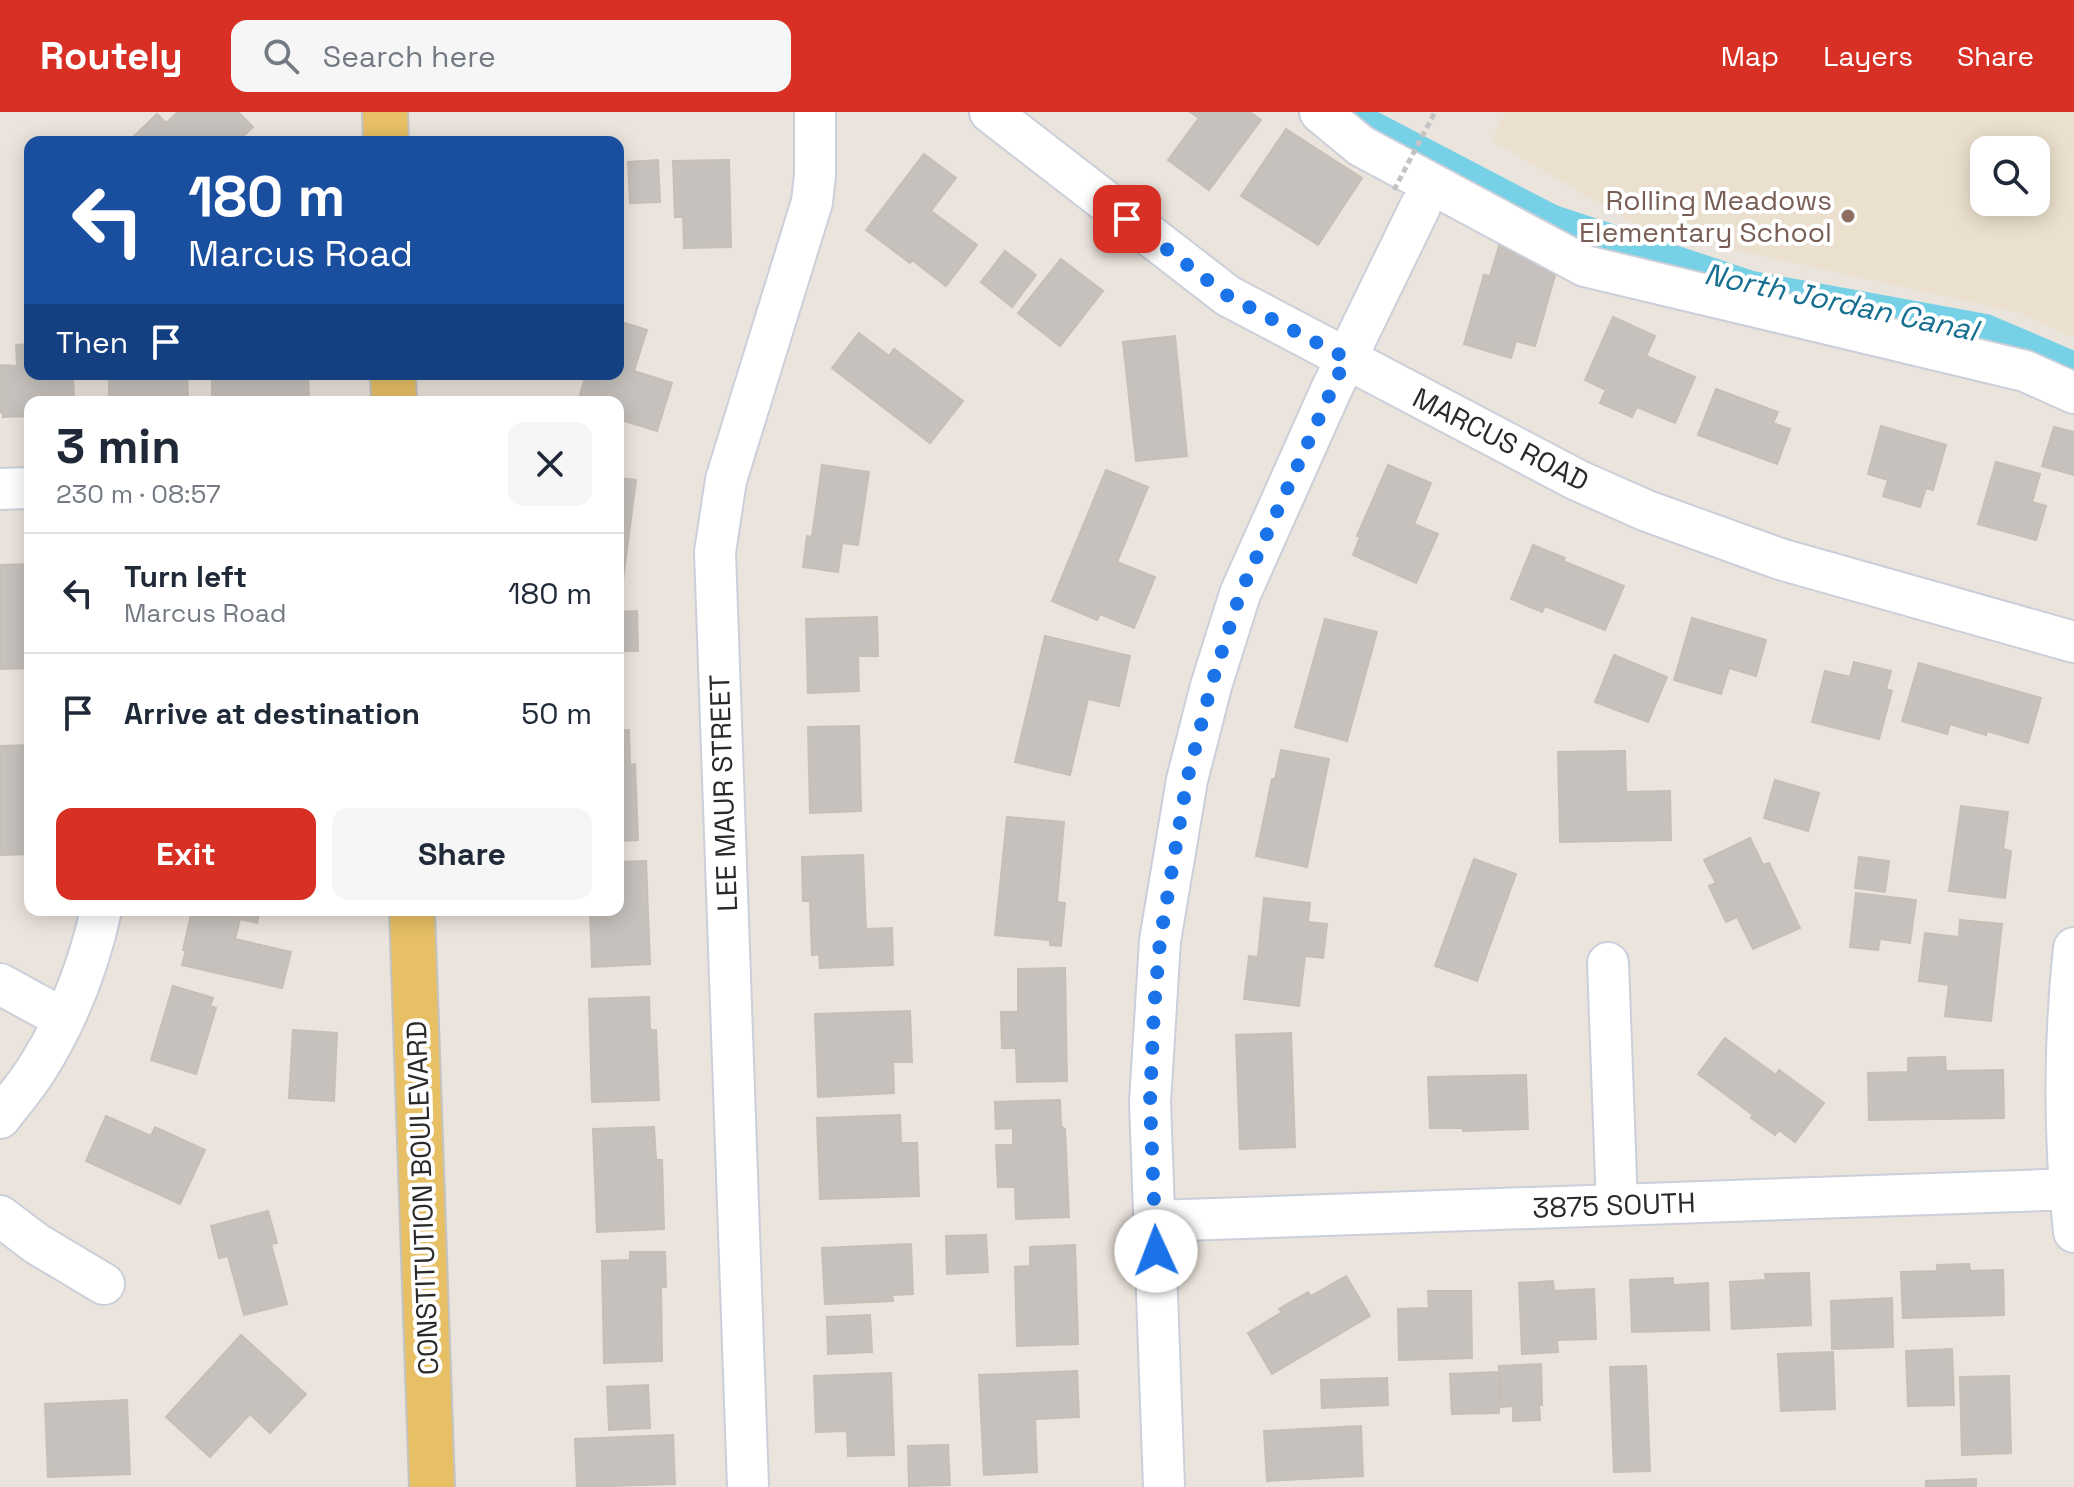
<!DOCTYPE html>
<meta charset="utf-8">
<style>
body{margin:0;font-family:"Space Grotesk",sans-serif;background:#f6f6f7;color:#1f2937;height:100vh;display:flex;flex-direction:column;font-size:30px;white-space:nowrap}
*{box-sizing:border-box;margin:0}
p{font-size:26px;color:#747a83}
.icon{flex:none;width:44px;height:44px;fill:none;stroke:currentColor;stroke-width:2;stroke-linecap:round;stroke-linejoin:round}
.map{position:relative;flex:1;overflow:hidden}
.details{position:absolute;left:24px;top:284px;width:600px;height:520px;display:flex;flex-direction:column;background:#fff;border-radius:16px;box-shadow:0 4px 20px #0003}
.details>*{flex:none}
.guide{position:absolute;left:24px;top:24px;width:600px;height:244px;border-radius:16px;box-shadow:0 4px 20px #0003;background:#1a4fa0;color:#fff;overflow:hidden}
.tools{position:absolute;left:1970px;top:24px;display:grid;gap:16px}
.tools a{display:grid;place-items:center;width:80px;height:80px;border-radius:16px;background:#fff;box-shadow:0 4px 20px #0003;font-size:40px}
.pin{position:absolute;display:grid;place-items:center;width:68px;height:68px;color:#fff;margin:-34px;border-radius:16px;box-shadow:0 4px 12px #0006}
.me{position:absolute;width:88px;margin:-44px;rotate:358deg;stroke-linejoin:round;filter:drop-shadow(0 0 6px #0008)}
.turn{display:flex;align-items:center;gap:28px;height:168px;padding:0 32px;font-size:36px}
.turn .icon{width:104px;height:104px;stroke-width:2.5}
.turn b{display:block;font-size:56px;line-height:68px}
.then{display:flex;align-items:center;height:76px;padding:0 32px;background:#0003;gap:16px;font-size:30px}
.round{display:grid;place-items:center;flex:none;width:84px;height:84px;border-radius:16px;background:#f6f6f7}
.head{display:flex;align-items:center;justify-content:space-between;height:136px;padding:0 32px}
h1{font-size:48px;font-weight:700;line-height:60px}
.action{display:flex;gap:16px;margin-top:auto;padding:16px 32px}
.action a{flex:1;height:92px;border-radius:16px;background:#d93025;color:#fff;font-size:32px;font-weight:700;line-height:92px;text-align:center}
.action a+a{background:#f6f6f7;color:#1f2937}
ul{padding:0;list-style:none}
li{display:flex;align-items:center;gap:24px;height:120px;padding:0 32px;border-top:2px solid #e0e1e3}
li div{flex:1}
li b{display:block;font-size:30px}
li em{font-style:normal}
header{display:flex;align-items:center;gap:48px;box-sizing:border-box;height:112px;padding:0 40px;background:#d93025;color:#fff}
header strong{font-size:38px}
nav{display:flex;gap:44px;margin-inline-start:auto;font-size:28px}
.search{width:560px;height:72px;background:#f6f6f7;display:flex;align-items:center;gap:20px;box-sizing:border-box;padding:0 28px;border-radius:16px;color:#747a83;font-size:30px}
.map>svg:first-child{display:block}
</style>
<header>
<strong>Routely</strong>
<div class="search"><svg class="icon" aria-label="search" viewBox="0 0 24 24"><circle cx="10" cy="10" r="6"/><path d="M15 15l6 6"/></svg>Search here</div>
<nav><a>Map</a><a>Layers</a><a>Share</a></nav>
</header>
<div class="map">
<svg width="2074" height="1375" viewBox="0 0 2074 1375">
<rect width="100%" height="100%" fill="#ebe4dc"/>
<path fill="#ebe0cd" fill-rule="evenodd" d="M 1506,0 L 2074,0 L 2074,226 L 2021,201 L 1646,118 L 1491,28 ZM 1984,38 L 2036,38 L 2036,90 L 1984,90 Z"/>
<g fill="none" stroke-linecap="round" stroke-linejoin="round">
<path stroke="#76d0e6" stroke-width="36" d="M 1353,4 L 1366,14 L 1550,110 L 1751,177 L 1985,220 L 2074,258"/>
</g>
<path fill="#c6c1bc" stroke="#c6bfb6" stroke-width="2" d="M 178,0 L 238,0 L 253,15 L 237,30 L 128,30 L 157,2 L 166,11 Z
M 1190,0 L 1250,0 L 1261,8 L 1209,78 L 1168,48 L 1199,6 Z
M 1286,17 L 1362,66 L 1318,133 L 1241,84 Z
M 924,42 L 956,66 L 931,99 L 977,133 L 946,174 L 912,148 L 910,151 L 866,118 Z
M 658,48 L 660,90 L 630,91 L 628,50 Z
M 729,48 L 731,135 L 684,136 L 683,105 L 675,105 L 673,49 Z
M 1500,131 L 1559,149 L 1535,234 L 1516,229 L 1511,246 L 1464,232 L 1484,163 L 1490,164 Z
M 1005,139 L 1036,163 L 1012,195 L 981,170 Z
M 1061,147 L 1103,179 L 1060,234 L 1018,201 Z
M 1613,205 L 1655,224 L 1646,244 L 1695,265 L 1675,311 L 1637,295 L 1632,305 L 1600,291 L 1606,278 L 1585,268 Z
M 618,209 L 647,218 L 634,259 L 672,271 L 657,319 L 618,307 L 618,290 L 578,290 L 586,262 L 618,262 Z
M 859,221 L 889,244 L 894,237 L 963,289 L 930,331 L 832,256 Z
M 1175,224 L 1187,344 L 1136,349 L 1123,230 Z
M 30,232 L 30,262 L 73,262 L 74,290 L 30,290 L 30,304 L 3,305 L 3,300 L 0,301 L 0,253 L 17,254 L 16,233 Z
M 109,262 L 187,262 L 188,287 L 161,288 L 161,290 L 109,289 Z
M 212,262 L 308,262 L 309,289 L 277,290 L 277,285 L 244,286 L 244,290 L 230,290 L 230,286 L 212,287 Z
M 1716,277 L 1778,300 L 1773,311 L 1790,317 L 1777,352 L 1698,323 Z
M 1881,314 L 1946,333 L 1933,378 L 1926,376 L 1920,395 L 1883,384 L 1888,368 L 1868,362 Z
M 2054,315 L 2074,320 L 2074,363 L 2042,354 Z
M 1996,350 L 2040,362 L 2032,390 L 2046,394 L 2036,428 L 1978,412 Z
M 822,353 L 869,360 L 858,433 L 842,431 L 838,460 L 803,455 L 807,424 L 812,425 Z
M 1388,353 L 1431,371 L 1414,412 L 1438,422 L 1416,471 L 1353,443 L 1360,425 L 1357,424 Z
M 1106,358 L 1148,375 L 1117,450 L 1155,465 L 1134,516 L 1100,502 L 1097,508 L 1052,489 Z
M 618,366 L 636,368 L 623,468 L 618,468 Z
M 1533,433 L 1565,446 L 1563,449 L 1624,474 L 1605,518 L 1545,494 L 1542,500 L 1511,487 Z
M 30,452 L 30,556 L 0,557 L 0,453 Z
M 637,499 L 638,539 L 618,539 L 618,500 Z
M 877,505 L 878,544 L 858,544 L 859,579 L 808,581 L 806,507 Z
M 1692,506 L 1766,528 L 1756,564 L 1729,556 L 1721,582 L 1674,568 Z
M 1325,507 L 1377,520 L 1347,629 L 1295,615 Z
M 1045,524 L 1130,544 L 1119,594 L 1088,587 L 1070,663 L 1015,650 Z
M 1614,543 L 1667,565 L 1648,610 L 1595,590 Z
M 1854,550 L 1891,559 L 1886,577 L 1892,579 L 1879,627 L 1812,610 L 1825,559 L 1850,565 Z
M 1919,551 L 2041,586 L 2028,631 L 1987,619 L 1986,623 L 1950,612 L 1947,622 L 1902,609 Z
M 859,614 L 861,699 L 810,701 L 808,615 Z
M 629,618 L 630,653 L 635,652 L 638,728 L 618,729 L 618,619 Z
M 30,633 L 30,742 L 0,743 L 0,634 Z
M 1281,638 L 1329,647 L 1307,755 L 1256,744 L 1272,667 L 1275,668 Z
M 1625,639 L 1626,680 L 1670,679 L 1671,728 L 1560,730 L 1558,640 Z
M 1775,668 L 1819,681 L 1808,719 L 1764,706 Z
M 1961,694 L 2008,700 L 2003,737 L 2011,739 L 2005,786 L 1949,779 Z
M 1007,705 L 1064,710 L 1057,790 L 1065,791 L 1061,834 L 1050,833 L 1050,828 L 995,823 Z
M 1750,726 L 1763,753 L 1769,751 L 1800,816 L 1753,837 L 1737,805 L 1726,810 L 1709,774 L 1716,771 L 1704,748 Z
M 863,743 L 866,817 L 892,816 L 893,853 L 820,856 L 819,842 L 812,843 L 810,789 L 803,789 L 802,745 Z
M 1859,745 L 1889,749 L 1885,780 L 1855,776 Z
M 1474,747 L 1516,762 L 1477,869 L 1435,854 Z
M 646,749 L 650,852 L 592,855 L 590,798 L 618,798 L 618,750 Z
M 1856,781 L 1916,788 L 1910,831 L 1880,827 L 1878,838 L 1850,835 Z
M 1264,786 L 1310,791 L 1308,810 L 1327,812 L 1323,846 L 1305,844 L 1299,894 L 1244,887 L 1249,844 L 1258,845 Z
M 192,798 L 260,798 L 257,811 L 240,807 L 235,827 L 291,840 L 282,876 L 182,853 L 186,838 L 183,838 Z
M 1960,808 L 2002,812 L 1991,909 L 1945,904 L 1949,873 L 1919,869 L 1925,821 L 1959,825 Z
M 1065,856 L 1067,969 L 1017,970 L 1016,936 L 1002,936 L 1001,900 L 1018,900 L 1018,857 Z
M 173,874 L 213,886 L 210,894 L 216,896 L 196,962 L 151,948 Z
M 649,885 L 650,918 L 656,918 L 659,988 L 592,990 L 589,887 Z
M 910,899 L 912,950 L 893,950 L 894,981 L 818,985 L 815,902 Z
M 293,918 L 337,921 L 334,989 L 289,986 Z
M 1291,921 L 1295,1035 L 1240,1037 L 1236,923 Z
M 1725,926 L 1776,963 L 1779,958 L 1824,991 L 1795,1030 L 1779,1018 L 1775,1023 L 1751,1006 L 1753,1003 L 1698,962 Z
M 1945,945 L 1946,959 L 2003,958 L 2004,1006 L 1869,1008 L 1868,961 L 1908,960 L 1908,946 Z
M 1526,963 L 1528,1017 L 1463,1019 L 1463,1016 L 1430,1016 L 1428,965 Z
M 1060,988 L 1061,1014 L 1065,1017 L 1069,1105 L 1016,1107 L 1015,1075 L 998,1075 L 996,1033 L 1013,1033 L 1013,1016 L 996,1017 L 995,990 Z
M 900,1003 L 901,1031 L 917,1031 L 919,1084 L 820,1087 L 817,1006 Z
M 106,1004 L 151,1024 L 155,1015 L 205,1038 L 180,1092 L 86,1049 Z
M 654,1015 L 656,1048 L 662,1048 L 664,1117 L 597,1120 L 593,1017 Z
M 268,1099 L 277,1131 L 271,1132 L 287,1192 L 244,1203 L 228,1144 L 219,1146 L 211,1114 Z
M 986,1123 L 988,1160 L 947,1162 L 946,1124 Z
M 911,1132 L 913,1182 L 892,1183 L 893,1189 L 825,1192 L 822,1136 Z
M 1075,1133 L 1078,1232 L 1017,1234 L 1015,1155 L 1030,1154 L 1030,1135 Z
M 630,1140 L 665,1140 L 666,1175 L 661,1175 L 662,1249 L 604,1251 L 602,1149 L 630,1148 Z
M 1969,1152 L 1970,1159 L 2003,1158 L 2004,1203 L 1903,1206 L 1901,1160 L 1937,1159 L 1937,1153 Z
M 1809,1161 L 1811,1213 L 1732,1217 L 1730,1170 L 1766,1168 L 1765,1162 Z
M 1346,1164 L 1370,1204 L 1272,1262 L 1248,1221 L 1282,1200 L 1279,1197 L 1308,1180 L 1311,1184 Z
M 1673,1166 L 1673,1173 L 1708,1171 L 1709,1218 L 1632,1220 L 1630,1168 Z
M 1553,1169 L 1554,1179 L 1594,1177 L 1596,1227 L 1557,1228 L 1558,1240 L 1522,1242 L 1519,1171 Z
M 1428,1179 L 1471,1179 L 1472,1246 L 1399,1248 L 1398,1197 L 1429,1196 Z
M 1892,1186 L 1893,1235 L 1832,1237 L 1831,1189 Z
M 870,1203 L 872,1240 L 828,1242 L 827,1205 Z
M 241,1223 L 306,1282 L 270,1321 L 250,1302 L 210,1345 L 166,1305 Z
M 1952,1237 L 1954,1293 L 1908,1294 L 1906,1239 Z
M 1833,1240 L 1835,1297 L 1781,1299 L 1778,1242 Z
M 1541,1252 L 1542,1293 L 1539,1293 L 1540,1308 L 1513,1309 L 1513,1294 L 1501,1295 L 1499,1254 Z
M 1646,1254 L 1650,1359 L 1614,1360 L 1610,1255 Z
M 1077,1259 L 1079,1305 L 1035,1307 L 1037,1360 L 984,1363 L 979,1263 Z
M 1498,1260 L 1499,1301 L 1452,1302 L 1450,1262 Z
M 891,1261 L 894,1343 L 848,1344 L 847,1319 L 816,1320 L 814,1264 Z
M 2009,1264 L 2011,1341 L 1962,1343 L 1960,1265 Z
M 1387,1266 L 1388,1293 L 1322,1296 L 1321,1268 Z
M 648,1273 L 650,1316 L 609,1318 L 607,1275 Z
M 127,1288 L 130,1362 L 48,1365 L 45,1292 Z
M 1361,1314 L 1363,1364 L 1267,1369 L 1264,1319 Z
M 673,1323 L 675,1372 L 577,1375 L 575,1327 Z
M 948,1333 L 950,1373 L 909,1374 L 908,1334 Z
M 1976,1367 L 1976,1375 L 1926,1375 L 1926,1369 Z"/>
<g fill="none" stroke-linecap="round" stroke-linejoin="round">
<g stroke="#cbcfda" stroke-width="44">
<path id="minor" d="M 990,0 L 1228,184 L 1577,368 L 1647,399 L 1780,447 L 2074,530
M 1320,0 L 1361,34 L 1585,154 L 2025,259 L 2074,281
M 0,377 L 30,376
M 2074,836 C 2064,930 2064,1026 2074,1120
M 1608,851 L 1617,1093
M 0,872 L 64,907
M 0,1006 C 13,989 27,973 38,955 C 68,907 89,853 101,798
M 0,1104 L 37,1132 L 104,1172
M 1155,1109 L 2074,1077
M 748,1375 L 715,440 L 726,368 L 812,90 L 815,63 L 815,0
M 1164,1375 L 1150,990 L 1160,829 L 1187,668 L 1211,574 L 1240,482 L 1331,278 L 1420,95"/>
</g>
<g stroke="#c3c3c3" stroke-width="48">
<path id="major" d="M 385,0 L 386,30
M 393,262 L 394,290
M 412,798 L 432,1375"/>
</g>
<use href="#minor" stroke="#fff" stroke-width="40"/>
<use href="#major" stroke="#e7c065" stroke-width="44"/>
<path stroke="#c3c3c3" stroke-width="5" stroke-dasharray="6 4" stroke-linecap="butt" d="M 1394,78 L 1435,0"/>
</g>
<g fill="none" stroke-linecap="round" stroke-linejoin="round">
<path stroke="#1a73e8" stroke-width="14" stroke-dasharray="0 25.2" d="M 1127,107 L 1228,184 L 1346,246 L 1240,482 L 1211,574 L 1187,668 L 1160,829 L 1154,897 L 1150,990 L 1156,1139"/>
</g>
<circle fill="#8d6e63" stroke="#fff" stroke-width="3" cx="1848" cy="104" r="8"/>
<g text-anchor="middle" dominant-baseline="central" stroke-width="8" stroke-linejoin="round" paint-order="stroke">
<g font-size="28" fill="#785e54" stroke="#fff" text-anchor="end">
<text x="1832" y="88">Rolling Meadows<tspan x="1832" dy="32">Elementary School</tspan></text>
</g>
<g font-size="28" fill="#2a2a2a" stroke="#fff">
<text transform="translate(1501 327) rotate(27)">MARCUS ROAD</text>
<text transform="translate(723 681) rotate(-92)">LEE MAUR STREET</text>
<text transform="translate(422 1086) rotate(-92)">CONSTITUTION BOULEVARD</text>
<text transform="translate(1614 1093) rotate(-2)">3875 SOUTH</text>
</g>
<g font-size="30" font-style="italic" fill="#166f91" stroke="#fff">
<text transform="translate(1841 190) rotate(12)">North Jordan Canal</text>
</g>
</g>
</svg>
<div class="tools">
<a><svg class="icon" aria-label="search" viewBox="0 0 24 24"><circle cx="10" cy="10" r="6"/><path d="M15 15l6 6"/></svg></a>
</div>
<div class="pin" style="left:1127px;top:107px;background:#d93025"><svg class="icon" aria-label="arrive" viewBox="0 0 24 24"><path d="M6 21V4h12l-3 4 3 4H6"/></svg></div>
<svg class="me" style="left:1156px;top:1139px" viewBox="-20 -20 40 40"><circle r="19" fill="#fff"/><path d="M0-13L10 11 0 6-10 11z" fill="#1a73e8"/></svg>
<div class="guide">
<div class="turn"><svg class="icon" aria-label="left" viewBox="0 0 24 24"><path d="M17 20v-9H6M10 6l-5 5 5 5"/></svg><div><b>180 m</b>Marcus Road</div></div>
<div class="then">Then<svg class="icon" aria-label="arrive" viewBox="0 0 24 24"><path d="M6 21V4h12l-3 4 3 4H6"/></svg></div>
</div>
<section class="details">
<div class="head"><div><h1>3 min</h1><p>230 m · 08:57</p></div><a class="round"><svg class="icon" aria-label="close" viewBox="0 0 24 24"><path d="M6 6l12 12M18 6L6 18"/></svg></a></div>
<ul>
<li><svg class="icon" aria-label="left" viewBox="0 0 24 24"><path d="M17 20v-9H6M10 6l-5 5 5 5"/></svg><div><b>Turn left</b><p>Marcus Road</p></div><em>180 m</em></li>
<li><svg class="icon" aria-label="arrive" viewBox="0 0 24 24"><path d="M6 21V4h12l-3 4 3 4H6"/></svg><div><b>Arrive at destination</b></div><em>50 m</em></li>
</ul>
<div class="action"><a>Exit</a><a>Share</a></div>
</section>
</div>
